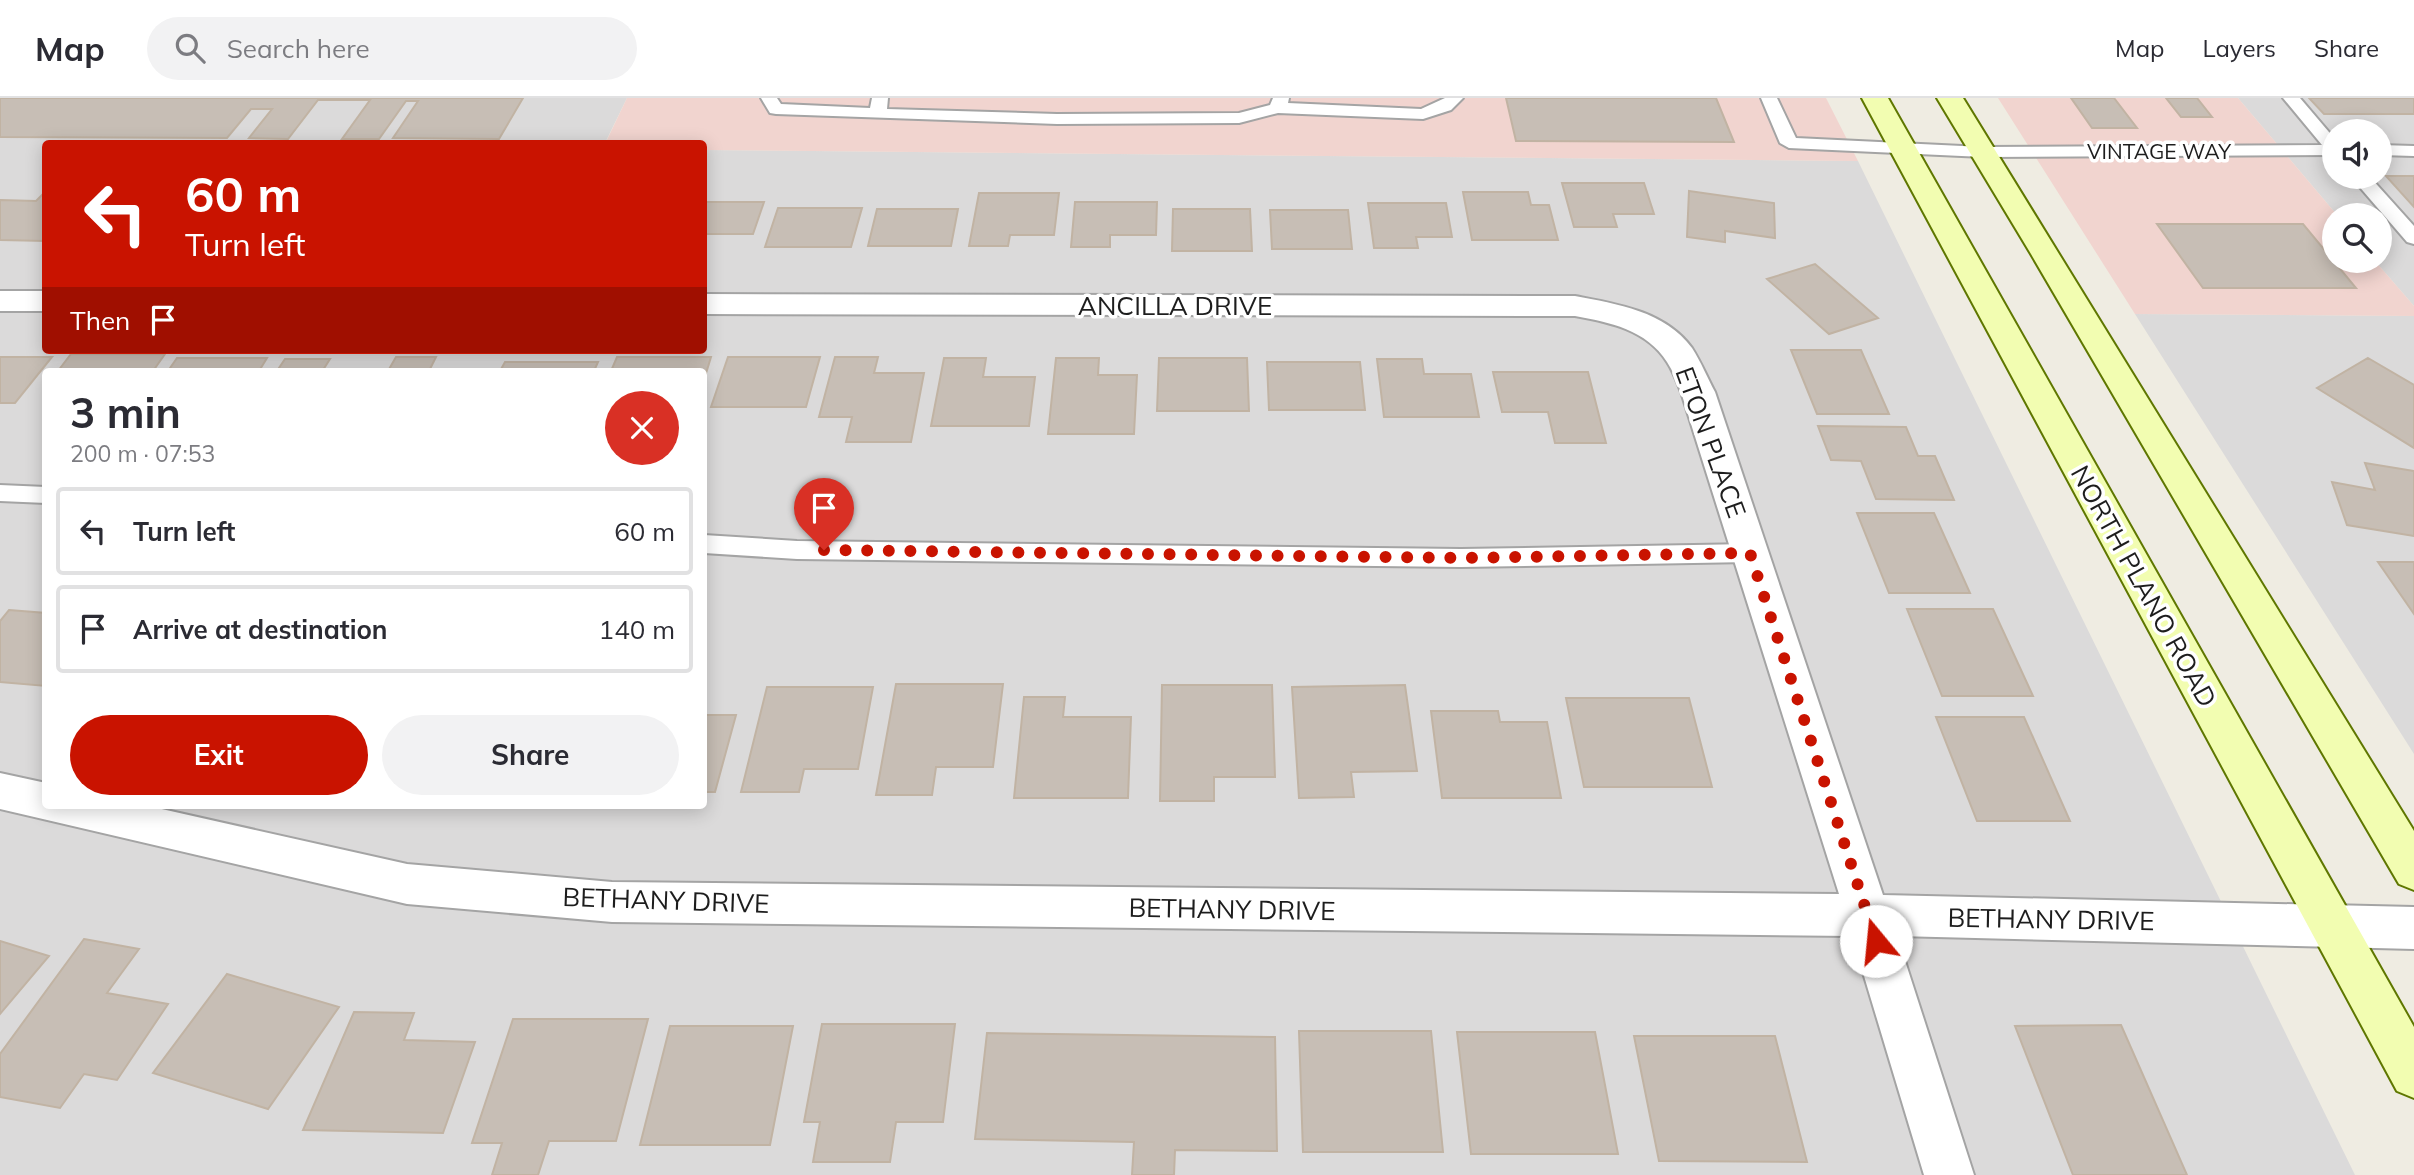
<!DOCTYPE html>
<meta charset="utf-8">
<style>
body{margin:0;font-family:Mulish,sans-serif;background:#f2f2f3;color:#2b2b33;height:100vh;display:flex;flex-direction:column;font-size:26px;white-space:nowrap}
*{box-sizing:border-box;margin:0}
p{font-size:23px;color:#7c7c81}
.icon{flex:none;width:38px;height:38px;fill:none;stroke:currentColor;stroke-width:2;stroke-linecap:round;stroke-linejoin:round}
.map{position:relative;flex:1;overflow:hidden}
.drawer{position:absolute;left:42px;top:270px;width:665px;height:441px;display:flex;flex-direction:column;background:#fff;border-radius:7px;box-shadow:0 4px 18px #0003}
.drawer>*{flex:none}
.guide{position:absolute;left:42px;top:42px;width:665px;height:214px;border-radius:7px;box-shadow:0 4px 18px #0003;background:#c91300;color:#fff;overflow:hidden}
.controls{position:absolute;left:2322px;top:21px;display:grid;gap:14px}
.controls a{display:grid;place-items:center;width:70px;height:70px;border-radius:50%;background:#fff;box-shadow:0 4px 18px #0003;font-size:35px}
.pin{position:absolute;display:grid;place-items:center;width:60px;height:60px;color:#fff;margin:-72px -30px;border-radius:50% 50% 50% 0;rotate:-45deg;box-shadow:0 0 7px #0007}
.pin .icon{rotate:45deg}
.me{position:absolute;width:77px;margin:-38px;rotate:343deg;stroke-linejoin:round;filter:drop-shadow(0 0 5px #0008)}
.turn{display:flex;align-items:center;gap:24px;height:147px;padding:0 28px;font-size:32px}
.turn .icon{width:91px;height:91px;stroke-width:2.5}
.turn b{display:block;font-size:49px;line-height:60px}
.then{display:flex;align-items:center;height:66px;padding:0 28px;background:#0003;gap:14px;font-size:26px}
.round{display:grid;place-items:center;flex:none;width:74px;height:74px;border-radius:37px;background:#f2f2f3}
.head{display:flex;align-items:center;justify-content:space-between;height:119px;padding:0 28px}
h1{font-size:42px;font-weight:700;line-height:52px}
.action{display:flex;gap:14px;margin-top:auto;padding:14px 28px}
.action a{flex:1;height:80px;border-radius:42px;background:#c91300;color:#fff;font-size:28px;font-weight:700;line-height:80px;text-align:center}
.action a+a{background:#f2f2f3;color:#2b2b33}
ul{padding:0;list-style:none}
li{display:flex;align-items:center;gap:21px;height:88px;margin:0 14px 10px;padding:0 14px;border:4px solid #e1e1e2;border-radius:7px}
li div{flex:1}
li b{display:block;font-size:26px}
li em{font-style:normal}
header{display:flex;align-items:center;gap:42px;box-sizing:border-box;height:98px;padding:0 35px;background:#fff;border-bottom:2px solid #e1e1e2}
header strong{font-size:33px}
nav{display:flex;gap:38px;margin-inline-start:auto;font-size:24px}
.search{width:490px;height:63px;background:#f2f2f3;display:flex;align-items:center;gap:18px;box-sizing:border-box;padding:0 24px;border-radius:38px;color:#7c7c81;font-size:26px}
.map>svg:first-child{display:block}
</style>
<header>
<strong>Map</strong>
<div class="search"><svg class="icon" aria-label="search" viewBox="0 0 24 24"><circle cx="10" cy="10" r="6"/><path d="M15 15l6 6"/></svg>Search here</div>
<nav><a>Map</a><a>Layers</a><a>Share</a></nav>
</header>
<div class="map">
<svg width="2414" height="1077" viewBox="0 0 2414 1077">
<rect width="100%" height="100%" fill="#efece2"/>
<path fill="#dbdada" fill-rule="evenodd" d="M 0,0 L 627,0 L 605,45 L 46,46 L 46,252 L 704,252 L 704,52 L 1858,63 L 2355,1077 L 0,1077 ZM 46,273 L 704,273 L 704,707 L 46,707 Z
M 2238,0 L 2414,0 L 2414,208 L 2375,163 L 2380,163 L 2380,117 L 2337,117 ZM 2334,33 L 2380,33 L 2380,79 L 2334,79 Z
M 2135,216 L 2414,218 L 2414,656 Z"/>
<path fill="#f1d4cf" d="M 627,0 L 1826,0 L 1858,63 L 704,52 L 704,46 L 605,46 Z
M 1998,0 L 2238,0 L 2337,117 L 2334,117 L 2334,163 L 2375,163 L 2414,208 L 2414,218 L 2135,216 Z"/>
<path fill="#c7beb5" stroke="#c1b3a3" stroke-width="2" d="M 0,0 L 523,0 L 499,41 L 393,40 L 418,3 L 406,3 L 379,41 L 342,41 L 370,2 L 318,2 L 288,41 L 249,40 L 272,11 L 251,11 L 227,40 L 0,39 Z
M 1506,0 L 1716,0 L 1734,44 L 1516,43 Z
M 2071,0 L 2114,0 L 2137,30 L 2092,30 Z
M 2166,0 L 2197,0 L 2212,19 L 2181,19 Z
M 2309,0 L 2414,0 L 2414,16 L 2324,16 Z
M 2386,78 L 2414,78 L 2414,109 Z
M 1562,85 L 1644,85 L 1654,116 L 1613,116 L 1617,129 L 1574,129 Z
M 46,93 L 46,143 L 0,142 L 0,102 L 36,103 Z
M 1689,93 L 1774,105 L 1775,140 L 1725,133 L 1725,144 L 1687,139 Z
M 1463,94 L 1528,94 L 1531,107 L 1549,107 L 1558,142 L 1472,142 Z
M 979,95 L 1059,95 L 1054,137 L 1010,137 L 1008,148 L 969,148 Z
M 704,104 L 764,104 L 753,136 L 705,136 L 704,140 Z
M 1075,104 L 1157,104 L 1156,137 L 1110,137 L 1110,149 L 1071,149 Z
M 1368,105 L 1446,105 L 1452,139 L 1416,139 L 1418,150 L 1374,150 Z
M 778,110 L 862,110 L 851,149 L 765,149 Z
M 877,111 L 958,111 L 951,148 L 868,148 Z
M 1173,111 L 1250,111 L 1252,153 L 1172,153 Z
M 1270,112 L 1348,112 L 1352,151 L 1272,151 Z
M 2157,126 L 2303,126 L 2356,190 L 2203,190 Z
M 1815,166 L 1878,220 L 1829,236 L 1767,181 Z
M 1791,252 L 1861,252 L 1889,316 L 1817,316 Z
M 71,256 L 165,256 L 153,273 L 58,273 Z
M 0,259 L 52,259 L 15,305 L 0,305 Z
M 396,259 L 436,259 L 429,273 L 388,273 Z
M 617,259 L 711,259 L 704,282 L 704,273 L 611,273 Z
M 728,259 L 820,259 L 806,309 L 711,309 Z
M 835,259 L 878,259 L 874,275 L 924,275 L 911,344 L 846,344 L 852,319 L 819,319 Z
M 177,260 L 267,260 L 259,273 L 168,273 Z
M 944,260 L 986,260 L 983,279 L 1035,279 L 1029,328 L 931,328 Z
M 1056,260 L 1099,260 L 1098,277 L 1137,277 L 1134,336 L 1048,336 Z
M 1159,260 L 1247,260 L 1249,313 L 1157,313 Z
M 2368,260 L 2414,287 L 2414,350 L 2317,290 Z
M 285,261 L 330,261 L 323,272 L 370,272 L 277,273 Z
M 1377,261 L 1422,261 L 1424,276 L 1471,276 L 1479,319 L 1384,319 Z
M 505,264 L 598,264 L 594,273 L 500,273 Z
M 1267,264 L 1360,264 L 1365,312 L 1269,312 Z
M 1493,274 L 1588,274 L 1606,345 L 1555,345 L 1548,314 L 1502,314 Z
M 1818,328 L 1906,329 L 1918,358 L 1935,358 L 1954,402 L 1876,401 L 1861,363 L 1831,362 Z
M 2365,365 L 2414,373 L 2414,438 L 2347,427 L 2332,384 L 2375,392 Z
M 1857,415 L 1934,415 L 1970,495 L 1889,495 Z
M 2378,464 L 2414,464 L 2414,516 Z
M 1907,511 L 1993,511 L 2033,598 L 1942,598 Z
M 9,512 L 46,515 L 46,588 L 0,584 L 0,523 Z
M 896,586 L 1003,586 L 993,669 L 936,669 L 932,697 L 876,697 Z
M 1162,587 L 1272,587 L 1275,679 L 1214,679 L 1214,703 L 1160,703 Z
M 1405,587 L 1417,673 L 1351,674 L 1354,699 L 1299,700 L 1292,589 Z
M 767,589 L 873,589 L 858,671 L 804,671 L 799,694 L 741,694 Z
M 1024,599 L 1065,599 L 1063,619 L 1131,619 L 1128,700 L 1014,700 Z
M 1566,600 L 1689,600 L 1712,689 L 1584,689 Z
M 1431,613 L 1498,613 L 1500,624 L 1547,624 L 1561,700 L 1442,700 Z
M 704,617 L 736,617 L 715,694 L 704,694 Z
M 1936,619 L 2024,619 L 2070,723 L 1977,723 Z
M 84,841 L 139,851 L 107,895 L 168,906 L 117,982 L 84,976 L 60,1010 L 0,999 L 0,956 Z
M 0,843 L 49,858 L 0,916 Z
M 227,876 L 339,909 L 268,1011 L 153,975 Z
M 354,914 L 414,915 L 404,942 L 475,944 L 443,1035 L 303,1032 Z
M 513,921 L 648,921 L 616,1043 L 549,1043 L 538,1077 L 492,1077 L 502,1045 L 472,1045 Z
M 822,926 L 955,926 L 943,1024 L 896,1024 L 890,1064 L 813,1064 L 820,1024 L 804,1024 Z
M 2121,927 L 2187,1077 L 2073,1077 L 2015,928 Z
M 670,928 L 793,928 L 770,1047 L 640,1047 Z
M 1299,933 L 1431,933 L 1443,1054 L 1303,1054 Z
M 1457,934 L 1595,934 L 1618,1056 L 1471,1056 Z
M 987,935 L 1275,939 L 1277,1053 L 1175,1052 L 1174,1077 L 1132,1077 L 1134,1044 L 975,1041 Z
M 1634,938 L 1775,938 L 1807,1064 L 1659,1063 Z"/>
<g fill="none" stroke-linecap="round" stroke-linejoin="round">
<g stroke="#a4a4a4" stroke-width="4">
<path id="lane" d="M 761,0 L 777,0 L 781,6 L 870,10 L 872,0 L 888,0 L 887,11 L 1057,16 L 1239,15 L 1270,7 L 1273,0 L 1289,0 L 1288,5 L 1421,11 L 1445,0 L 1463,0 L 1451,12 L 1423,21 L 1278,15 L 1239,25 L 1057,26 L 776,16 L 770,15 Z
M 1761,0 L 1777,0 L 1796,40 L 1983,49 L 2322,47 L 2283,0 L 2300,0 L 2334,40 L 2334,57 L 1983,59 L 1789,50 L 1780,45 Z
M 2380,47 L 2414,48 L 2414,58 L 2380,57 Z
M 2351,79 L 2370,79 L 2414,128 L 2414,146 L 2407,144 Z
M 0,387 L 46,389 L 46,405 L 0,403 Z
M 704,437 L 797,443 L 1461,451 L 1750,446 L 1758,449 L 1762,455 L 1758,461 L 1750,464 L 1461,469 L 797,461 L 704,455 Z"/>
</g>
<g stroke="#a4a4a4" stroke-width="4">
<path id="street" d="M 0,193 L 46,193 L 46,213 L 0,213 Z
M 704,196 L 1575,198 C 1617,206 1665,213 1692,250 C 1701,264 1707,279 1715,294 L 1883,797 L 2414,809 L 2414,851 L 1897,838 L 1974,1077 L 1924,1077 L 1852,838 L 612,824 L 407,806 L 0,711 L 0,675 L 46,685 L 46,707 L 144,707 L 407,766 L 612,784 L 1839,796 L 1681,294 C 1677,284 1673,273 1667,264 C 1647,232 1609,224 1575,218 L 704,216 Z"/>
</g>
<g stroke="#5f7700" stroke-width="4">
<path id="secondary" d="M 1862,0 L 1888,0 L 2414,929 L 2414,1000 L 2397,993 Z
M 1937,0 L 1963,0 L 2414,733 L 2414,792 L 2399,786 L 2031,156 Z"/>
</g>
<use href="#lane" fill="#fff" fill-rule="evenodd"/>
<use href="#street" fill="#fff" fill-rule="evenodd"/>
<use href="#secondary" fill="#f2fdb1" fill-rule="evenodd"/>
</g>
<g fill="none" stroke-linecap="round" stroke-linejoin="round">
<path stroke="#c91300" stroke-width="12" stroke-dasharray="0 21.6" d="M 824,452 L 1461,460 L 1750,455 L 1876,843"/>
</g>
<g text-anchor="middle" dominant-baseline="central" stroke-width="7" stroke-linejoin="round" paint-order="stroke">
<g font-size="21" fill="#1d1d1d" stroke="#fff">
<text x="2159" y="53">VINTAGE WAY</text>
</g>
<g font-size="26" fill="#1d1d1d" stroke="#fff">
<text x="1175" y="207">ANCILLA DRIVE</text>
<text transform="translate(1711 344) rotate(70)">ETON PLACE</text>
<text transform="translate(2144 488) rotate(61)">NORTH PLANO ROAD</text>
<text transform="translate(666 802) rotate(2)">BETHANY DRIVE</text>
<text transform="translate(1232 811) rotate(1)">BETHANY DRIVE</text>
<text transform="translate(2051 821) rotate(1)">BETHANY DRIVE</text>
</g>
</g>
</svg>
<div class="controls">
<a><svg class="icon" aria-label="sound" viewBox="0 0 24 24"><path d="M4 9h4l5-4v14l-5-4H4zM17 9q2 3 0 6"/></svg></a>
<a><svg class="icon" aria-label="search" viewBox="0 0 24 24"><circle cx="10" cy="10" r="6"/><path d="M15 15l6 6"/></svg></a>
</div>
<div class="pin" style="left:824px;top:452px;background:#d93025"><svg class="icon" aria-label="arrive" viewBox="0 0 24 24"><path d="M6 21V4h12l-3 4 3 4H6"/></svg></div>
<svg class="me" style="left:1876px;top:843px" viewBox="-20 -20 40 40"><circle r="19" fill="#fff"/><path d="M0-13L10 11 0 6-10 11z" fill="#c91300"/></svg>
<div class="guide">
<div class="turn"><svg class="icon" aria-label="left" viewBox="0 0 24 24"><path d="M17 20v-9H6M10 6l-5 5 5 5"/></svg><div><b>60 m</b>Turn left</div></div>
<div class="then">Then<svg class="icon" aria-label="arrive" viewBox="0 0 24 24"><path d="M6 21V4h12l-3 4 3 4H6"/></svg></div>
</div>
<section class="drawer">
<div class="head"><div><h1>3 min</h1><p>200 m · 07:53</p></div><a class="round" style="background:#d93025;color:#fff"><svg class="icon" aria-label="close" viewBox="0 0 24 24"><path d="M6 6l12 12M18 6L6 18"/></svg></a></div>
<ul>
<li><svg class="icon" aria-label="left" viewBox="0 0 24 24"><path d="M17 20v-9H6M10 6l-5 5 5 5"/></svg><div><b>Turn left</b></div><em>60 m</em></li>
<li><svg class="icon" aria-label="arrive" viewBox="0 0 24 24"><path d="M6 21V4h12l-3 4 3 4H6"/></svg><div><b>Arrive at destination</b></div><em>140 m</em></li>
</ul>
<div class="action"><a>Exit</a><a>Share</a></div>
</section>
</div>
